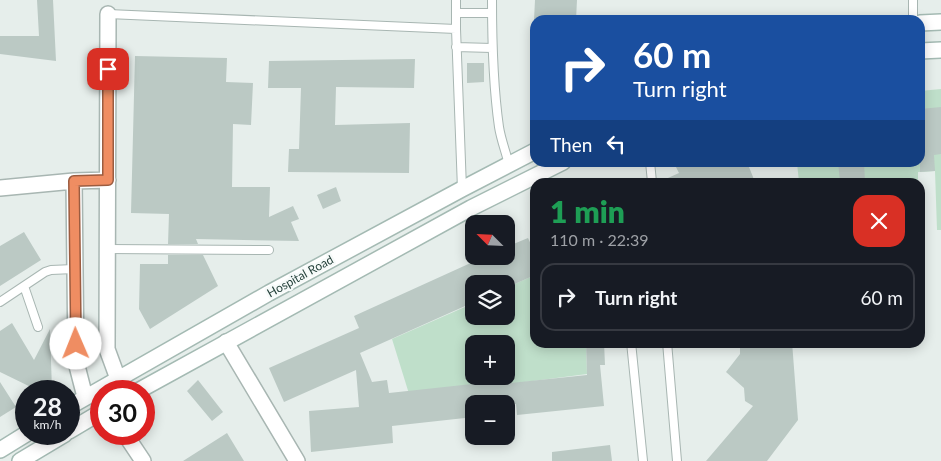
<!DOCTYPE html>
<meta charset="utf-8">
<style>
body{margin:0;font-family:Lato,sans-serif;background:#242831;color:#f1f3f6;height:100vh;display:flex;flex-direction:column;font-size:19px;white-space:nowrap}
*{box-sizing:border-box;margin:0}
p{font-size:16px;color:#9ea1a6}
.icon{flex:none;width:28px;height:28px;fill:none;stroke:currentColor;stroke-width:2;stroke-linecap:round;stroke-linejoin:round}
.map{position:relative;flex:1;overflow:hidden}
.drawer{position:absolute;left:530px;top:178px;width:395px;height:170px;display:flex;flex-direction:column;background:#171b24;border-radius:15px;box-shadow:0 2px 12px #0003}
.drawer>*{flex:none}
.hud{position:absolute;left:530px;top:15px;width:395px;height:152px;border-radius:15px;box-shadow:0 2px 12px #0003;background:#1a4fa0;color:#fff;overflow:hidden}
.needle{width:32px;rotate:294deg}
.controls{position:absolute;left:465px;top:215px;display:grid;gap:10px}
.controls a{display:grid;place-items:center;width:50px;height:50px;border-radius:10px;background:#171b24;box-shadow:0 2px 12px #0003;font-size:25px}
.speed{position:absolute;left:15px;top:380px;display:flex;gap:10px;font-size:25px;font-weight:700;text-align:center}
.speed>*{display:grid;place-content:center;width:65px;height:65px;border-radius:50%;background:#171b24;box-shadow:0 2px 12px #0003;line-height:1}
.speed small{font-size:12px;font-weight:400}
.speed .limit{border:8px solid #d22;background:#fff;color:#111}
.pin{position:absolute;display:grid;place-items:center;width:42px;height:42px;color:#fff;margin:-21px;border-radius:10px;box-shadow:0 2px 8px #0006}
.me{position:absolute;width:55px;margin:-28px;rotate:359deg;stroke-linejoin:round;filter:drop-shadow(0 0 4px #0008)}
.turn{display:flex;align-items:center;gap:18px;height:105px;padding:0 20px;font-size:22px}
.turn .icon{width:65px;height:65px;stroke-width:2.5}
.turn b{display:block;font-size:35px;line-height:42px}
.then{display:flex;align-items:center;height:48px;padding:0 20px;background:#0003;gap:10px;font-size:19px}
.round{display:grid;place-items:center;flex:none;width:52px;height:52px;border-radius:15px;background:#242831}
.overview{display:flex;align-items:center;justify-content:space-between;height:85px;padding:0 20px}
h1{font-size:30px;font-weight:800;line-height:38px;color:#1e9e55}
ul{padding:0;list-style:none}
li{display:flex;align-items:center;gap:15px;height:68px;margin:0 10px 8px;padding:0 10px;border:2px solid #363941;border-radius:15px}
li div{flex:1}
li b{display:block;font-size:19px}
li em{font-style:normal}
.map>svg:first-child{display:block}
</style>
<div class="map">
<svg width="941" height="461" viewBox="0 0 941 461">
<rect width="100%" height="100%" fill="#e6eeeb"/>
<path fill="#bfdfca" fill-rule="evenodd" d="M 941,89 L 941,230 L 937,230 L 935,171 L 918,172 L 918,182 L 799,182 L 797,163 L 920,162 L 920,91 Z
M 535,275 L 535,342 L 586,343 L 587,374 L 410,397 L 392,339 L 474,303 L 474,316 L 506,316 L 506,288 ZM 474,344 L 506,344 L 506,376 L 474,376 Z"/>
<path fill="#bbc9c4" d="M 37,0 L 53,0 L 56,61 L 0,54 L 0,36 L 39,36 Z
M 535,0 L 577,0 L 576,20 L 534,20 Z
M 135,56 L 227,58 L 226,82 L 253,83 L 251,125 L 233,124 L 232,187 L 270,187 L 269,217 L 293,206 L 299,219 L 291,222 L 299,241 L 196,239 L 198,244 L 168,244 L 169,214 L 131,213 Z
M 415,59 L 414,88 L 336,87 L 335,125 L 410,123 L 409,173 L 288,172 L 289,149 L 299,149 L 301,88 L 268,88 L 269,61 Z
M 467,63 L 484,63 L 484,82 L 467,83 Z
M 941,107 L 941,154 L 934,155 L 935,171 L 920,172 L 920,109 Z
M 686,162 L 747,162 L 755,182 L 714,182 L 712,179 L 702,182 L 659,182 L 679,173 L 676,167 Z
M 838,162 L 864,162 L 865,182 L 840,182 Z
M 336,187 L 341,201 L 323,209 L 317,195 Z
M 24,232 L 41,260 L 0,286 L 0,246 Z
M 528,238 L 535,253 L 535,275 L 506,288 L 506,284 L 474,284 L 474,302 L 360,353 L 372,382 L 387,380 L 389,393 L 500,381 L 501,384 L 587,375 L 586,342 L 604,342 L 605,365 L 600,365 L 604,406 L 517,415 L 516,404 L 474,404 L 474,417 L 392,426 L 393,443 L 311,452 L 309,411 L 359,407 L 356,370 L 284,402 L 269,368 L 359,328 L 354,316 L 486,256 L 506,256 L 506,247 Z
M 168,255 L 203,255 L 218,286 L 150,329 L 139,309 L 140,264 L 168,264 Z
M 12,323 L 34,360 L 50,329 L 52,391 L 39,391 L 0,372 L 0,331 Z
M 740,342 L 792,342 L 798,420 L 767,461 L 706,461 L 753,406 L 745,401 L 744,388 L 726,372 L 740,354 Z
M 198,380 L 223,412 L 212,421 L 187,391 Z
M 0,382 L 16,407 L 0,417 Z
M 227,433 L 244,461 L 183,461 Z
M 610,445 L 612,461 L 552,461 L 552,452 Z"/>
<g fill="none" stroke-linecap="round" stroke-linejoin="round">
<g stroke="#a8b6b2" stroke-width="10">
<path id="service" d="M 456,0 L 456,29 L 462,189
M 492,0 C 492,42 493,85 499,127 C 501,140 506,152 509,165
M 913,0 L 913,20
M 456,13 L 492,13
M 108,14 L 456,29
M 456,47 L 492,48
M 650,162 L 652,182
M 107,249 L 269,250
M 24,286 L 38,327
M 0,302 L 45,272 L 51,270 L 74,269
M 631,342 L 643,461
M 667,342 L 677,461"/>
</g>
<g stroke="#a8b6b2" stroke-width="18">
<path id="minor" d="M 108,14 L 107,349 L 118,379
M 74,181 L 76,362 L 85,397
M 0,188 L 74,181 L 108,180
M 226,342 L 297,461
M 125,434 L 143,461"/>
</g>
<g stroke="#a4bab3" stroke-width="18">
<path id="secondary" d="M 920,23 L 941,22
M 920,51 L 941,50
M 138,391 L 471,208 L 563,162
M 69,407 L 269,293 L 462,189 L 535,151
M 69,431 L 101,412
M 0,450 L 26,434
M 20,461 L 65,434"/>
</g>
<use href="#service" stroke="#fff" stroke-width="8"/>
<use href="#minor" stroke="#fff" stroke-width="15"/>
<use href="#secondary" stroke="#fff" stroke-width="15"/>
</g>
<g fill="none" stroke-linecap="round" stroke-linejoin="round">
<g stroke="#9b5c40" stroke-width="12">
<path id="route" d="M 76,344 L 74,181 L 108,180 L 108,69"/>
</g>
<use href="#route" stroke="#ef8d62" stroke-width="9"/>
</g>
<g text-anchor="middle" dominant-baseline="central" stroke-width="4.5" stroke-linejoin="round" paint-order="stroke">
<g font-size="12" fill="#24403a" stroke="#f6faf9">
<text transform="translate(300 276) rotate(-29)">Hospital Road</text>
</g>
</g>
</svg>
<div class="controls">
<a><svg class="needle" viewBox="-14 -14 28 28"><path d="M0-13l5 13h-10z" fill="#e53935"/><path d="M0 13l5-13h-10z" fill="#9ea1a6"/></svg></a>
<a><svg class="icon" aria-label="layers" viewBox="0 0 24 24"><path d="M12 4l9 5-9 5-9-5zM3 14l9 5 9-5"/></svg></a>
<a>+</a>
<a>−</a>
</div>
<div class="speed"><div>28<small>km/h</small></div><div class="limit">30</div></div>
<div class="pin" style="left:108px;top:69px;background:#d93025"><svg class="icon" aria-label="arrive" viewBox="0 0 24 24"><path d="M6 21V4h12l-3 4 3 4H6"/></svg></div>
<svg class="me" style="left:76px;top:344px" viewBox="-20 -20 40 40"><circle r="19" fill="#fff"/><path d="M0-13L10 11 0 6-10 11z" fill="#ef8d62"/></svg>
<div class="hud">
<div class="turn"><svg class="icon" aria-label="right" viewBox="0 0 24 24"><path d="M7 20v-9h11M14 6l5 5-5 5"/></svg><div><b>60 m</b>Turn right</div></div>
<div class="then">Then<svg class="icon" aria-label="left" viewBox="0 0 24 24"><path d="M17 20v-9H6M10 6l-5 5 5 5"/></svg></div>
</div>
<section class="drawer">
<div class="overview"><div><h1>1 min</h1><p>110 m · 22:39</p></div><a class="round" style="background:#d93025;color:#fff"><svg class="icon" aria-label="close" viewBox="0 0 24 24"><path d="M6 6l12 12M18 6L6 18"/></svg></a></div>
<ul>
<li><svg class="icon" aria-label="right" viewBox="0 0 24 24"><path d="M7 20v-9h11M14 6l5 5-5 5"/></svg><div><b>Turn right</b></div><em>60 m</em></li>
</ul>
</section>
</div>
